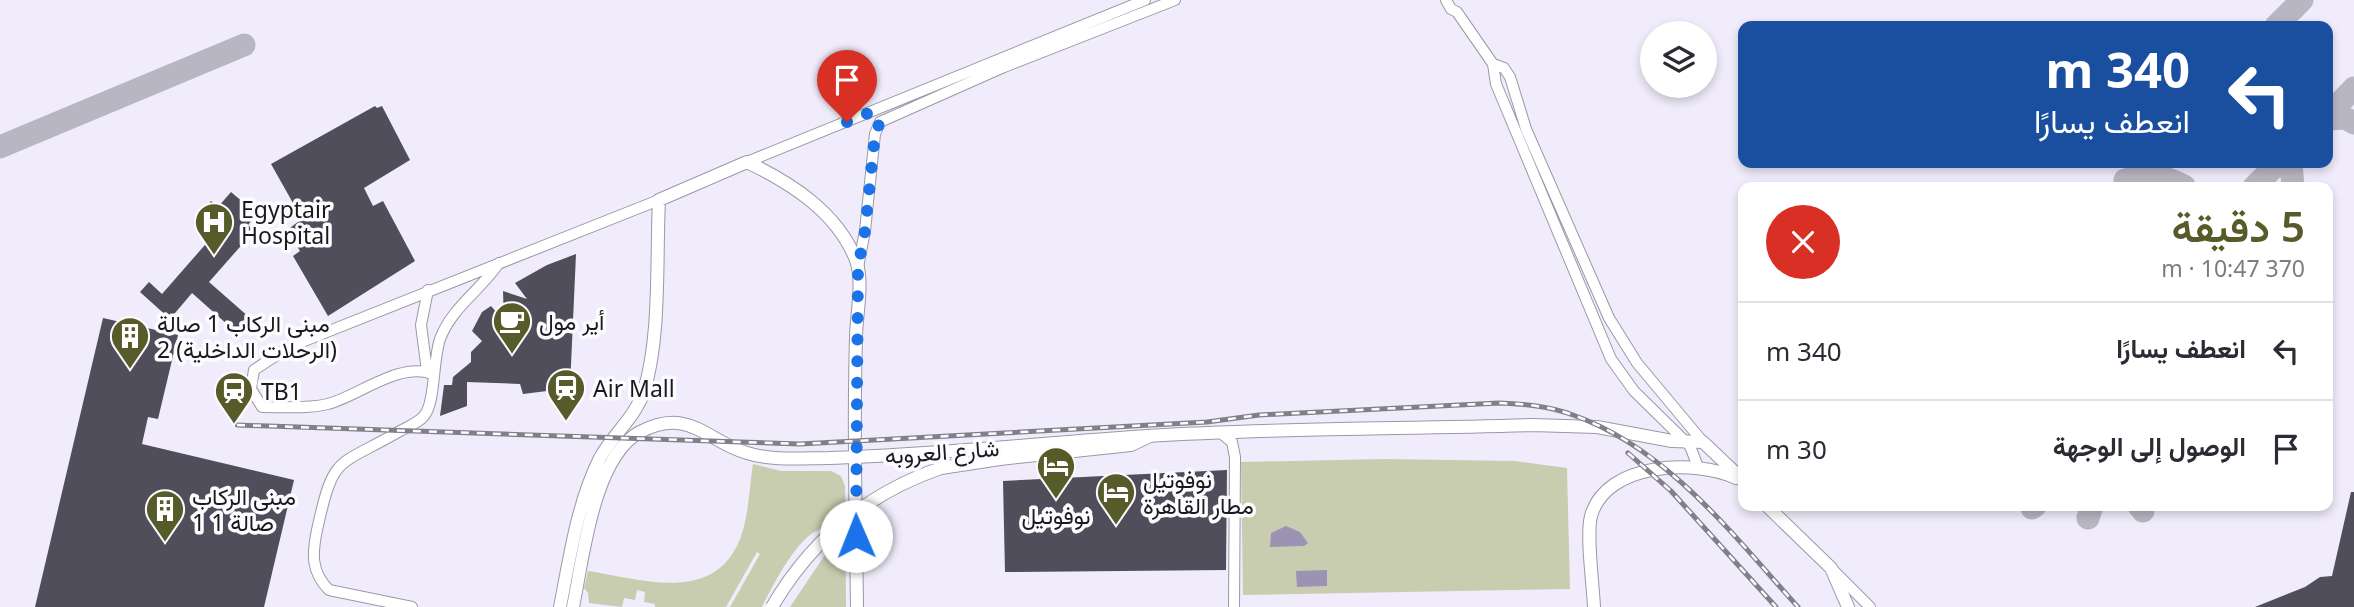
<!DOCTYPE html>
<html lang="ar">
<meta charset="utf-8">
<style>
body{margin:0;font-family:"Noto Sans",Vazirmatn,sans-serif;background:#f7f7f7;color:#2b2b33;direction:rtl;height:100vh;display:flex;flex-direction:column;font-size:26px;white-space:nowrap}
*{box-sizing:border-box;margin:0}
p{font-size:23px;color:#7c7c81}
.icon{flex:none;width:38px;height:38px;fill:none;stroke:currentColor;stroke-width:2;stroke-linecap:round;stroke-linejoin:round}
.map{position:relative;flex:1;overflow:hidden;direction:ltr}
.details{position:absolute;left:1738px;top:182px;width:595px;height:329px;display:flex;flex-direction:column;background:#fff;border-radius:14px;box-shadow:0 4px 10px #0003;direction:rtl}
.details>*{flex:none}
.guide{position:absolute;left:1738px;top:21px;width:595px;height:147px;border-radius:14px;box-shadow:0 4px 10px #0003;direction:rtl;background:#1a4fa0;color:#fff;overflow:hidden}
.controls{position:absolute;left:1640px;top:21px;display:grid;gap:14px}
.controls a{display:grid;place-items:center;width:77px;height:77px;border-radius:50%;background:#fff;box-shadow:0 4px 10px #0003;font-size:35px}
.pin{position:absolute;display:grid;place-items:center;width:60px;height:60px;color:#fff;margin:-72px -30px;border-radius:50% 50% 50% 0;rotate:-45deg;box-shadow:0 0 7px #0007}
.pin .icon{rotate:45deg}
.me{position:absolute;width:77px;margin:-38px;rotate:359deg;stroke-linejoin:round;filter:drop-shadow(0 0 5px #0008)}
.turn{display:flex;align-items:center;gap:24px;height:147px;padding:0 28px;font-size:32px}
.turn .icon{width:91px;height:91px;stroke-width:2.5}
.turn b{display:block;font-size:49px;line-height:60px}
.round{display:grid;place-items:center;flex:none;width:74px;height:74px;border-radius:37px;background:#f7f7f7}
.overview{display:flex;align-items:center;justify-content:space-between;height:119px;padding:0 28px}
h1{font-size:42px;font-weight:600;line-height:52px;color:#565b29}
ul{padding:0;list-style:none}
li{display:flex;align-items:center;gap:21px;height:98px;padding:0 28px;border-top:2px solid #e1e1e2}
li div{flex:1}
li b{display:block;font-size:26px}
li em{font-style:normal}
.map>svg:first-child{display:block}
</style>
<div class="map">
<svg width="2354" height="607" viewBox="0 0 2354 607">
<rect width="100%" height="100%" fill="#f0ecfb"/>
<path fill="#c9cdb0" d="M 1384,459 L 1515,461 L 1567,468 L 1570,589 L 1243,595 L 1241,462 Z
M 753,464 L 781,471 L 831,471 L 841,476 L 845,486 L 846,607 L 790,607 L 833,543 L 833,537 L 823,529 C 800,531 772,587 762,607 L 730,607 L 760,554 L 757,552 L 726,607 L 655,607 L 655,604 L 644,602 L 645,592 L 637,590 L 635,600 L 624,598 L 622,607 L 589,603 L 588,593 L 584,588 L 588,571 C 641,579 714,605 740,539 C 749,516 749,488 753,464 Z"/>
<path fill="#9b92b4" d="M 1286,526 L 1300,532 L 1308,543 L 1304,546 L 1270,547 L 1271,533 Z
M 1327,570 L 1327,586 L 1297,587 L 1296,571 Z"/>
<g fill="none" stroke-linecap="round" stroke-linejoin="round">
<path stroke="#b8b6c2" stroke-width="23" d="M 2276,26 L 2302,0
M 2328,115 L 2354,88
M 2328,119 L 2345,118 L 2354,123
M 0,147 L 244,45
M 2291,163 L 2293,187
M 2125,180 C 2146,174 2165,175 2184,186
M 2254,187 L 2278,163
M 2139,506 L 2143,511
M 2032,508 L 2035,506
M 2088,518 L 2092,506"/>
</g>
<path fill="#504e5a" d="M 375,106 L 377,108 L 382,106 L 410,160 L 364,188 L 373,206 L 383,201 L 415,261 L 328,316 L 293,256 L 300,251 L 287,230 L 302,219 L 271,164 Z
M 231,192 L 257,214 L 248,225 L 254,231 L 209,282 L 250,318 L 237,333 L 192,293 L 170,319 L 140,292 L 149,282 L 162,294 L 218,230 L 200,215 L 211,201 L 218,207 Z
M 576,254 L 570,387 L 547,385 L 547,391 L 523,394 L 520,384 L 467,382 L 467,406 L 440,416 L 444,385 L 452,385 L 453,377 L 471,362 L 471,352 L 482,341 L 472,331 L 482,312 L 491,306 L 504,321 L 503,291 L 527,299 L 515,283 L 547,265 Z
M 103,318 L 178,335 L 158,419 L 148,417 L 142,444 L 294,480 L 264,607 L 35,607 Z
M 1227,470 L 1226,570 L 1005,572 L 1003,481 Z
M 2351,492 L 2354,492 L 2354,607 L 2255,607 L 2305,587 L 2320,577 L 2332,576 Z"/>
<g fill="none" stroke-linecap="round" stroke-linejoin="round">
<g stroke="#9b98a6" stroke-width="12">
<path id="tertiary" d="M 1446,0 L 1451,9 L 1457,12 L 1493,64 L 1496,84 L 1611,359 L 1634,391 L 1690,446 L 1698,467
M 1493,64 L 1504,68 L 1510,77 L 1526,129 L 1609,318 L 1637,363 L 1703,442
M 747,162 L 1145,0
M 858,267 L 865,231 L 875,134 L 880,122 L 1004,67 L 1175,0
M 427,371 L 421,325 L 428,290
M 432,374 C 401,361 358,396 328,404 C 306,409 284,407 262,407 L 251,389 L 254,370 L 289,347 L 659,200
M 1222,434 L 1232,442 L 1235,457 L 1234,607
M 1833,570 L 1870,607
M 412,607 L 329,590 C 311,572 312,554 317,530 C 334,453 336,468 400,431 C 409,426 421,422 426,413 C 435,399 433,360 440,339 C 452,307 481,290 499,263"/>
</g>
<g stroke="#9b98a6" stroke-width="14">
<path id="secondary" d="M 1767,506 L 1831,568 L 1848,607
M 560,607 C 570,557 577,504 600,458 C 613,434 635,418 644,391 C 661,335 656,259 659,200 L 747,162 C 791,183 837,212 856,260 C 864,283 856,315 856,339 C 853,429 856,518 857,607
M 573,607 C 583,559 593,457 640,432 C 690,406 707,442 747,453 C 773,461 802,458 829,458 C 935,455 1041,443 1147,436 C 1275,428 1404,429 1532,425 L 1597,427 L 1672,441 L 1703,442 L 1743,480
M 1594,607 C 1593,584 1586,536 1591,516 C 1606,462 1695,459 1736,478"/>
</g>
<g stroke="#9b98a6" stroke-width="14">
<path id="primary" d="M 941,468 L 1000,459 L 1131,445 L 1150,436"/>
</g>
<use href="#tertiary" stroke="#fff" stroke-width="10"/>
<use href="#secondary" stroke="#fff" stroke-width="12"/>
<use href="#primary" stroke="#fff" stroke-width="12"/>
<g stroke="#817f89" stroke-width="5">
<path id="rail" d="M 237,425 L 800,444 L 1207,422 L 1259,415 L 1499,403 C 1524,404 1549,406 1573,415 C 1667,448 1733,535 1798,607
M 1628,453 L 1671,491 L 1776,607"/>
</g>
<use href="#rail" stroke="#fcfcff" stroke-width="2.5" stroke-dasharray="8" stroke-linecap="butt"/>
<g stroke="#9b98a6" stroke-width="14" stroke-linecap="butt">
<path id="primary-bridge" d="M 772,607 C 811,540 868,493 941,468"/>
</g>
<use href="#primary-bridge" stroke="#fff" stroke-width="12"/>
</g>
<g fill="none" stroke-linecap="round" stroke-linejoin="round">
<path stroke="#1a73e8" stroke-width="12" stroke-dasharray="0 21.6" d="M 847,122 L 871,112 L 880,122 L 875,134 L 865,231 L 858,267 L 856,536"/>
</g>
<defs>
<g id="hospital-pin" transform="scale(2.0125)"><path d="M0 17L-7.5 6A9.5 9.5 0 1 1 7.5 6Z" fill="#565b29" stroke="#fcfcff"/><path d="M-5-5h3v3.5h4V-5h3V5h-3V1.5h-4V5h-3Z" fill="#fff"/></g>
<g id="cafe-pin" transform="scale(2.0125)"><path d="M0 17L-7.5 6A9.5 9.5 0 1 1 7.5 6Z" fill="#565b29" stroke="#fcfcff"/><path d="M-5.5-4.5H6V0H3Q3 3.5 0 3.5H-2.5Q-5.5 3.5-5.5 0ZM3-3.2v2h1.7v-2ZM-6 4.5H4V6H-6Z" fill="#fff"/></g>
<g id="building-pin" transform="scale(2.0125)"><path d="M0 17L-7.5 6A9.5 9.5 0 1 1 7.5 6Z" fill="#565b29" stroke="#fcfcff"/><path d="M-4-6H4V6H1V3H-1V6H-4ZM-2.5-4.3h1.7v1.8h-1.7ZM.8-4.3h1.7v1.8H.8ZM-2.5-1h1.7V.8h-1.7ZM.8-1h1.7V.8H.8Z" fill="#fff"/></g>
<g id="station-pin" transform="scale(2.0125)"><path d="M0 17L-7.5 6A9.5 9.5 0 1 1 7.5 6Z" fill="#565b29" stroke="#fcfcff"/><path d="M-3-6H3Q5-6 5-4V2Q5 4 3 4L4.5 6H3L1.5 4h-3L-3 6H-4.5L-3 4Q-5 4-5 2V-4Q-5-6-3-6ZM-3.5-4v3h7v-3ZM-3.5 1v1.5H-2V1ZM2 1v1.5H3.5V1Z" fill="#fff"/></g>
<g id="hotel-pin" transform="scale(2.0125)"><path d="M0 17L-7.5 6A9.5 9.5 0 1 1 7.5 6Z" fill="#565b29" stroke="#fcfcff"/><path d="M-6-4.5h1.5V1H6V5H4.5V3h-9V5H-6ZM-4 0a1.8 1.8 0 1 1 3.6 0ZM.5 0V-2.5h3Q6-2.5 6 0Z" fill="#fff"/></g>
</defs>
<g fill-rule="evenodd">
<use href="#hospital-pin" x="214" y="222"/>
<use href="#cafe-pin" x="512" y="321"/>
<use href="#building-pin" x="130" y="336"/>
<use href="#station-pin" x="566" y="388"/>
<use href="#station-pin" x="234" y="391"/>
<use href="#hotel-pin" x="1056" y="466"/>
<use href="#hotel-pin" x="1116" y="492"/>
<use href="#building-pin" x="165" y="509"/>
</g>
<g text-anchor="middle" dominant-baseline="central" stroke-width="7" stroke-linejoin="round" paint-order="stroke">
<g font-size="23" fill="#1a191e" stroke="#fcfcff" text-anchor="start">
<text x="241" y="209">Egyptair<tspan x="241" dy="26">Hospital</tspan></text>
<text x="539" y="321">أير مول</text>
<text x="157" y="323">مبنى الركاب 1 صالة<tspan x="157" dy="26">2 (الرحلات الداخلية)</tspan></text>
<text x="593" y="388">Air Mall</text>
<text x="261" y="391">TB1</text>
<text x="1143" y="479">نوفوتيل<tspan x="1143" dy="26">مطار القاهرة</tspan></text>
<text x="192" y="496">مبنى الركاب<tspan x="192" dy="26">1 صالة 1</tspan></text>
<text x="1056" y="515" text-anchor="middle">نوفوتيل</text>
</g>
<g font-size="23" fill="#1a191e" stroke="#fcfcff">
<text transform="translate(942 451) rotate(-4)">شارع العروبه</text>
</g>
</g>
</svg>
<div class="controls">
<a><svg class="icon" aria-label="layers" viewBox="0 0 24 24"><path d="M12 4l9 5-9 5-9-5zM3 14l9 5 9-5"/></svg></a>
</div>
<div class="pin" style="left:847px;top:122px;background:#d93025"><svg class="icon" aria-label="arrive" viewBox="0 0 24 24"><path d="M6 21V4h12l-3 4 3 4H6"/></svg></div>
<svg class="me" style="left:856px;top:536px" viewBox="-20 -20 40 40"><circle r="19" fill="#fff"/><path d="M0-13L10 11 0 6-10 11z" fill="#1a73e8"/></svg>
<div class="guide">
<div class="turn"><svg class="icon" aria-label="left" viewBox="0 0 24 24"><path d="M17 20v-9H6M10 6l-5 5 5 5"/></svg><div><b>340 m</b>انعطف يسارًا</div></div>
</div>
<section class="details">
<div class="overview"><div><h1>5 دقيقة</h1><p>370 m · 10:47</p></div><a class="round" style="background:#d93025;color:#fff"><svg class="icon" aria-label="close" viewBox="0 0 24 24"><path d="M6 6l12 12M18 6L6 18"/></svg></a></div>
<ul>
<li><svg class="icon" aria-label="left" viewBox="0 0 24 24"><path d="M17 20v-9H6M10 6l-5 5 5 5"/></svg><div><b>انعطف يسارًا</b></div><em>340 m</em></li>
<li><svg class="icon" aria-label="arrive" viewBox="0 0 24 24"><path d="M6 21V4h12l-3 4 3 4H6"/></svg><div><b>الوصول إلى الوجهة</b></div><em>30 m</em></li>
</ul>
</section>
</div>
